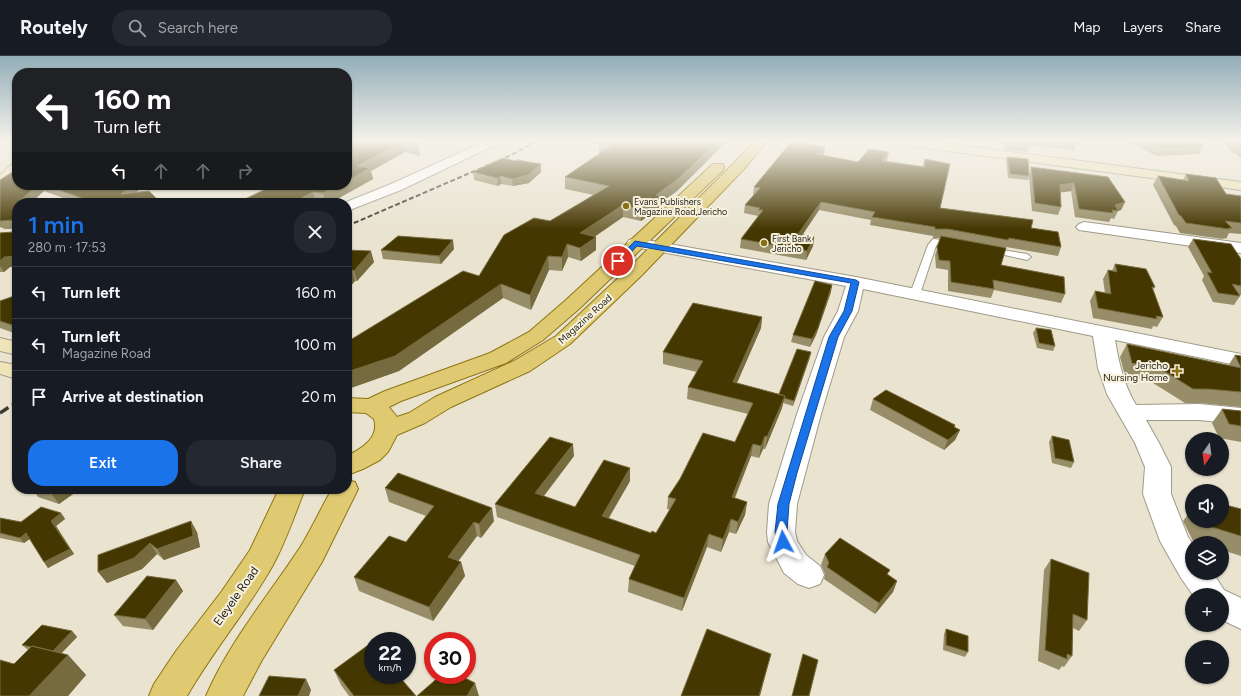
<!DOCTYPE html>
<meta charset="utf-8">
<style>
body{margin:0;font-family:Figtree,sans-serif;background:#242831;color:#f1f3f6;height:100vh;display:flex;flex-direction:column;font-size:15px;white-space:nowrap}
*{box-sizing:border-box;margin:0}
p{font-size:13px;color:#9ea1a6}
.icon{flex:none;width:22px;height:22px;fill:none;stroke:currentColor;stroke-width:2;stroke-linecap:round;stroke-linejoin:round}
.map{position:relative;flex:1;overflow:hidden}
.drawer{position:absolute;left:12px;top:142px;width:340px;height:296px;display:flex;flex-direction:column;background:#171b24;border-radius:16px;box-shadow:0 1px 3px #0004}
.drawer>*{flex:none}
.hud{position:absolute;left:12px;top:12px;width:340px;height:122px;border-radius:16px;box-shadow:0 1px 3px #0004;background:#202124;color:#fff;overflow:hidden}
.needle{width:26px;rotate:193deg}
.fabs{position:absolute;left:1185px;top:376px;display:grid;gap:8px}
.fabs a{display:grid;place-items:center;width:44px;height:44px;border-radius:50%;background:#171b24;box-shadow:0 1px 3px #0004;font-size:20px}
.speed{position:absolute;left:364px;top:576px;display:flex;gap:8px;font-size:20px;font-weight:700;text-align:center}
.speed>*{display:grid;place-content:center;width:52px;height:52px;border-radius:50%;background:#171b24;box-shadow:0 1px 3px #0004;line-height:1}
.speed small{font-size:10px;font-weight:400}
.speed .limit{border:6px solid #d22;background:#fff;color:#111}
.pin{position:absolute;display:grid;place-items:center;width:34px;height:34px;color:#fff;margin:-17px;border:2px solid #fff;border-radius:50%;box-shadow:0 1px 4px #0007}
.me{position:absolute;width:44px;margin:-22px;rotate:356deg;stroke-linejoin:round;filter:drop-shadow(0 0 3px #0008)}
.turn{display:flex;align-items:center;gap:14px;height:84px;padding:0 16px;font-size:18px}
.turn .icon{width:52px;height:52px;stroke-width:2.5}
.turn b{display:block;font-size:28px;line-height:34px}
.lanes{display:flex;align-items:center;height:38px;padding:0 16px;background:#0003;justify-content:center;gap:20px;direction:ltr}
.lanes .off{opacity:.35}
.round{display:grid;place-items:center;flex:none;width:42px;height:42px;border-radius:16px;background:#242831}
.overview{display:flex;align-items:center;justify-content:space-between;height:68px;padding:0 16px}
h1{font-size:24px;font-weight:600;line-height:30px;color:#1a73e8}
.primary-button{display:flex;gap:8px;margin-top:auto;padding:8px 16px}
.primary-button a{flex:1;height:46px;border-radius:16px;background:#1a73e8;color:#fff;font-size:16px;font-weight:600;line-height:46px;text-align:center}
.primary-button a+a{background:#242831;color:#f1f3f6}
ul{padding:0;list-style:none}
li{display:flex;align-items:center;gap:12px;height:52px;padding:0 16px;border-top:1px solid #363941}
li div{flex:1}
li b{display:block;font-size:15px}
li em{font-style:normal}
header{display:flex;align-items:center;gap:24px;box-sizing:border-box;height:56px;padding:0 20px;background:#171b24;border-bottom:1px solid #363941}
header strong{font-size:19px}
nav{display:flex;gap:22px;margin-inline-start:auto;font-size:14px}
.search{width:280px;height:36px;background:#242831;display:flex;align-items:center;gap:10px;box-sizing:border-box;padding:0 14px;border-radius:16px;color:#9ea1a6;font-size:15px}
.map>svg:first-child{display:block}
</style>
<header>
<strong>Routely</strong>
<div class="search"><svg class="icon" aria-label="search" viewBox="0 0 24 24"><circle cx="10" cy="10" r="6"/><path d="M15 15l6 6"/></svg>Search here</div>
<nav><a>Map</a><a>Layers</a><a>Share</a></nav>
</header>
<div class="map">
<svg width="1241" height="640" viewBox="0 0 1241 640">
<rect width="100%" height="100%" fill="#e9e3d0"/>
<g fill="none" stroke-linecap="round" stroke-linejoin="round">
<g stroke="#9f9a88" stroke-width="2">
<path id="lane" d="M 933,183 L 953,185 L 957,187 L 953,189 L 938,188 L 936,190 L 920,238 L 915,241 L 912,240 L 910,238 L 928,189 Z
M 988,192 L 1027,198 L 1031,201 L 1027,204 L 991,196 L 987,194 Z"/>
</g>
<g stroke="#9f9a88" stroke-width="2">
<path id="street" d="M 488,84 L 503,84 L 501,86 L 401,134 L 347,155 L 347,147 L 344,147 L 391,128 Z
M 1084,166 L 1241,187 L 1241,197 L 1079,174 L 1076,171 L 1079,168 Z
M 635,182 L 856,221 L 1241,298 L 1241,310 L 1115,284 C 1119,308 1124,329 1136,349 L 1199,348 L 1241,352 L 1241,368 L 1199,364 L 1146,364 L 1159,387 L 1171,411 L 1171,438 L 1188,481 L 1192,487 L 1192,517 L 1213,517 L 1224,534 L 1241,542 L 1241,573 L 1222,564 L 1222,539 L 1193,539 L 1181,522 L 1160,485 L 1143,438 L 1145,411 L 1135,387 L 1107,338 L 1098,312 L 1093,280 L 863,233 L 858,255 L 844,281 L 821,358 L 797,448 L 795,476 L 797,485 L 806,499 L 820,510 L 824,519 L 820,528 L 809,532 L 798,528 L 784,517 L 768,486 L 767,476 L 769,448 L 797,358 L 824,281 L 838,255 L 846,230 L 629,190 L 627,187 L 629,184 Z"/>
</g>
<g stroke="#9f9a88" stroke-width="2">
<path id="secondary" d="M 889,84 L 921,84 L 1241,126 L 1241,134 L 895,88 L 891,86 Z
M 17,107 L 17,118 L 5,129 L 0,130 L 0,119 L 12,108 Z
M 0,282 L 17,286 L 17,299 L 0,295 Z
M 0,306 L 17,309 L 17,323 L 0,318 Z"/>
</g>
<g stroke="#8f7614" stroke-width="2">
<path id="primary" d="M 756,84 L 768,84 L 743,114 L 642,219 L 570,288 L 530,315 L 451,351 L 425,367 L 397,379 L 388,396 L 380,404 L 363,413 L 347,419 L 347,400 C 361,393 380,382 374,363 L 366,357 L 347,356 L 347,342 L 368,343 L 385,335 L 490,297 L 529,276 L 566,244 L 713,108 L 723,108 L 724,111 L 723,114 L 580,252 L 543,284 L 506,307 L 401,345 L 389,351 L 397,361 L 409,357 L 435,341 L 514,305 L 556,280 L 630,211 L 733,108 Z
M 347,424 L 355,426 L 358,433 L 322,506 L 262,604 L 243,640 L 206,640 C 229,586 269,539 301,490 C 312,472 321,452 332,433 L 347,433 Z
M 279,433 L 305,433 C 295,458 286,485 273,509 C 247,555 213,595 187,640 L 149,640 L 154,628 L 176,595 L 222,535 L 250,494 Z"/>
</g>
<use href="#lane" fill="#fff" fill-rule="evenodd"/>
<use href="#street" fill="#fff" fill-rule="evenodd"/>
<use href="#secondary" fill="#efe4b8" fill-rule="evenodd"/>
<use href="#primary" fill="#dfca71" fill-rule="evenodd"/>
<path stroke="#3e3b32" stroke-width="2" stroke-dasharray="5 2.5" stroke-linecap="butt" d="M 347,170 L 507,101 L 540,84"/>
<path stroke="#3e3b32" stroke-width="3.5" stroke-dasharray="10 4.5" stroke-linecap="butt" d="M 0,357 L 17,346"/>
</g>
<path fill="#978d68" d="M 347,84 L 417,84 L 420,100 L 405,96 L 371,115 L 373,123 L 330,147 L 244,147 L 243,144 L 347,129 Z
M 579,84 L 728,84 L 677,135 L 659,148 L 659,152 L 641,165 L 623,161 L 594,181 L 596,181 L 596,194 L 581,205 L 568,201 L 562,215 L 549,214 L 531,254 L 503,242 L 399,315 L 348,333 L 347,332 L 347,286 L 479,220 L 550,165 L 594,139 L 565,133 L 565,121 L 599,98 L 599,88 L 579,86 Z
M 1003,84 L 1076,84 L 1076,87 L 1074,94 L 1029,89 L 1027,96 L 1004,93 Z
M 1123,84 L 1199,84 L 1203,90 L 1199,98 L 1157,100 Z
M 1222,84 L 1241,84 L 1241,102 L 1239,101 L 1236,97 L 1233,97 Z
M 825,91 L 824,98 L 822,100 L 858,106 L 887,104 L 886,105 L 923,110 L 925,103 L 940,152 L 1031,172 L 1061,191 L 1058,200 L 1006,191 L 1001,209 L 1065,238 L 1061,247 L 994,234 L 991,242 L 948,235 L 948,214 L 936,212 L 935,199 L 941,182 L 933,182 L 933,180 L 870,169 L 871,164 L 819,154 L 802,179 L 814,181 L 813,190 L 806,204 L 740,192 L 741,183 L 758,161 L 758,160 L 744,157 L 745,149 L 754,139 L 753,139 L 754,131 Z
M 1007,101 L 1029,118 L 1031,111 L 1125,146 L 1121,154 L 1118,155 L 1114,163 L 1111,162 L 1109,166 L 1075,161 L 1071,135 L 1060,136 L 1061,151 L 1058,159 L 1032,155 L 1029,121 L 1028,124 L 1008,122 L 1006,104 Z
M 515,105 L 541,108 L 541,116 L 529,127 L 513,130 L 501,128 L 498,130 L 474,124 L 473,116 Z
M 1186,118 L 1226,138 L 1241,140 L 1241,178 L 1229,177 L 1226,183 L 1224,182 L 1223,183 L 1180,177 L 1176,170 L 1174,169 L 1153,129 L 1158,120 L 1183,124 Z
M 0,124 L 17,129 L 145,129 L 136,136 L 161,147 L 77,147 L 44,135 L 17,147 L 17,210 L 10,211 L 4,216 L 0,216 L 0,177 L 13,176 L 13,173 L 5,173 L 0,171 Z
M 1193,183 L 1241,203 L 1241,239 L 1239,239 L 1240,240 L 1234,249 L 1213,246 L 1202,224 L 1204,220 L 1188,191 Z
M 454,193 L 441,208 L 383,203 L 381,194 Z
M 347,194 L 374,206 L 357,225 L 355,225 L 347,234 Z
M 1115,208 L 1155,231 L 1153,233 L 1163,261 L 1157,271 L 1153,270 L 1152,273 L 1093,262 L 1090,245 L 1095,235 L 1105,237 L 1103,223 L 1108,214 L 1112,215 Z
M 831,236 L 816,279 L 810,291 L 791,286 L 793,279 Z
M 17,239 L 17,278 L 0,272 L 0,245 Z
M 762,261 L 761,272 L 737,327 L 779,338 L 810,301 L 793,350 L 783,347 L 782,352 L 765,393 L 763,393 L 759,402 L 751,400 L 735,442 L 747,446 L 745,459 L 736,478 L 729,476 L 721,496 L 707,491 L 682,555 L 628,536 L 629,523 L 635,510 L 497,461 L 495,448 L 574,400 L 544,440 L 575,451 L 630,425 L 609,462 L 651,477 L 656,477 L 670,454 L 667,453 L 668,441 L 680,423 L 735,386 L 748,358 L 687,343 L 688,331 L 697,316 L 663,308 L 663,296 Z
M 1036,272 L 1055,290 L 1053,295 L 1037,292 L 1033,277 Z
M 1127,288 L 1228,310 L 1235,299 L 1241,300 L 1241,351 L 1199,347 L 1185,347 L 1153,327 L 1125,320 L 1120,301 Z
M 873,343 L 955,369 L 955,371 L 960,374 L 955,384 L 944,394 L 870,354 Z
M 1222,353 L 1241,355 L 1241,386 L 1219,382 L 1212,367 Z
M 1052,380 L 1074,406 L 1071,412 L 1052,407 L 1049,386 Z
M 385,432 L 494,465 L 481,482 L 477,480 L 458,505 L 461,506 L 465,520 L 433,565 L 359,535 L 354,521 L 406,486 L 426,460 L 389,446 Z
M 33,433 L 80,433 L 59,448 L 38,441 Z
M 1192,453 L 1192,465 L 1222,465 L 1241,453 L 1241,500 L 1222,494 L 1222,487 L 1198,487 L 1193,485 L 1183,465 Z
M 61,457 L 65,463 L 56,470 L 74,498 L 48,512 L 30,483 L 24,487 L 0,482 L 0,462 L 21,466 Z
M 197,476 L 200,491 L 164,504 L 157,498 L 142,513 L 107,527 L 98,499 Z
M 825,498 L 897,525 L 893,536 L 875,558 L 824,523 L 825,518 L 821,509 Z
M 1051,503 L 1087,564 L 1079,575 L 1073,572 L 1072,600 L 1064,611 L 1062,610 L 1059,614 L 1038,605 L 1044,514 Z
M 176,524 L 183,535 L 153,574 L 123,570 L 114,559 Z
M 946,573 L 968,596 L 965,601 L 943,594 L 944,578 Z
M 72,575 L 77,581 L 61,597 L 68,599 L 86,619 L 68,640 L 0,640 L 14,608 L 28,594 L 22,589 Z
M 334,614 L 416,640 L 349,640 L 341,629 Z"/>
<path fill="#766b3f" d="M 719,84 L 728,84 L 677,135 L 659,148 L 659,152 L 641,165 L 641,153 L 656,139 Z
M 403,86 L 405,96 L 371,115 L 373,123 L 330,147 L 325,147 L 323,137 L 339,129 L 347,129 L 347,125 L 357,110 Z
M 825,91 L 824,98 L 814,106 L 816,98 Z
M 889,96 L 887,104 L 881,112 L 882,105 Z
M 541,108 L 541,116 L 529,127 L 513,130 L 512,123 Z
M 501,120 L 501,128 L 498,130 L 497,122 Z
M 1074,127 L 1071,135 L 1057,137 L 1060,129 Z
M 38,129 L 41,129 L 44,135 L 31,147 L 17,147 Z
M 132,129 L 145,129 L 125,146 L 121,138 Z
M 313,136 L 316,147 L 292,147 Z
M 821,146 L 819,154 L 797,187 L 798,178 Z
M 1125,146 L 1121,154 L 1118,155 L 1115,149 Z
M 623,149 L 623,161 L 581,190 L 580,177 Z
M 596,181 L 596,194 L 581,205 L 580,192 Z
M 814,181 L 813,190 L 806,204 L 807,195 Z
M 453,184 L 454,193 L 441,208 L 439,200 Z
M 567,188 L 568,201 L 562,215 L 562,201 Z
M 371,195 L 374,206 L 357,225 L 354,215 Z
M 17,200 L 17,210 L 10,211 L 4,216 L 0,210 L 0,205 L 4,201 Z
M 548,200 L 549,214 L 531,254 L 530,239 Z
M 352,214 L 355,225 L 347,234 L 347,220 Z
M 501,228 L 503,242 L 399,315 L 348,333 L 347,330 L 347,316 Z
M 832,229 L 831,236 L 816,279 L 810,291 L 812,283 Z
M 762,261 L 761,272 L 732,338 L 733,326 Z
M 17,267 L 17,278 L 12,269 Z
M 811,296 L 810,301 L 793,350 L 794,345 Z
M 785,340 L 782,352 L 765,393 L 767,381 Z
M 960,374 L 955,384 L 944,394 L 948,384 Z
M 765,380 L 763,393 L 759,402 L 761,390 Z
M 573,388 L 574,400 L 536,450 L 535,437 Z
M 753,388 L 751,400 L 730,453 L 732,441 Z
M 630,412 L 630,425 L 602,473 L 602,460 Z
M 57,433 L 80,433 L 59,448 L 51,437 Z
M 747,446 L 745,459 L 736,478 L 738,466 Z
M 492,452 L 494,465 L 481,482 L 479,468 Z
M 61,457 L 65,463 L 56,470 L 74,498 L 48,512 L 44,506 L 51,465 Z
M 731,463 L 729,476 L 721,496 L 723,483 Z
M 191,465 L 197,476 L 200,491 L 164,504 L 157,493 Z
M 474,466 L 477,480 L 451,515 L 448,501 Z
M 26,477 L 31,482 L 24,487 L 20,482 Z
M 709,478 L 707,491 L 682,555 L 684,542 Z
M 150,487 L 157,498 L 142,513 L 107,527 L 98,516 Z
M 461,506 L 465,520 L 433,565 L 429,551 Z
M 176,524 L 183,535 L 153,574 L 145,563 Z
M 897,525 L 893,536 L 875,558 L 879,547 Z
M 72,575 L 77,581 L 58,601 L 53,595 Z
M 771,598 L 760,640 L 759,640 Z
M 68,599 L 86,619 L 68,640 L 29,640 Z
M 306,623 L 311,634 L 309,640 L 298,640 Z
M 475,627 L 479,640 L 467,640 Z"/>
<path fill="#453701" stroke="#766b3f" d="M 347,84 L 417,84 L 418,90 L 403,86 L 357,110 L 370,112 L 347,125 Z
M 603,84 L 719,84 L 678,123 L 656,139 L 660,140 L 641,153 L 623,149 L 580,177 L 596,181 L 580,192 L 567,188 L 562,201 L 548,200 L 530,239 L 501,228 L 395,300 L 347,316 L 347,286 L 463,215 L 479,220 L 504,179 L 534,162 L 550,165 L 609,130 L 565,121 L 612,89 L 599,87 Z
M 1006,84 L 1029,84 L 1029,89 L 1006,86 Z
M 1047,84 L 1076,84 L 1076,87 Z
M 1144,84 L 1199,84 L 1203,90 L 1161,92 Z
M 1232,84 L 1241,84 L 1241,90 L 1240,89 L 1237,89 Z
M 792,85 L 825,91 L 816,98 L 858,106 L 869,93 L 889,96 L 882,105 L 924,111 L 925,103 L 950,108 L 940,152 L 1033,164 L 1031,172 L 1058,176 L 1061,191 L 1009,182 L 1008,184 L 948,173 L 935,173 L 935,171 L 872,161 L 875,156 L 821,146 L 798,178 L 814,181 L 807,195 L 741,183 L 763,154 L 758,154 L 760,152 L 745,149 L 760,132 L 754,131 Z
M 1007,101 L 1028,103 L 1029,120 L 1010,118 Z
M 503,102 L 515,105 L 517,104 L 541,108 L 528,119 L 512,123 L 501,120 L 497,122 L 473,116 Z
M 1031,111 L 1108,121 L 1125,146 L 1115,149 L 1118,155 L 1112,154 L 1113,157 L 1079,153 L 1074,127 L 1060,129 L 1061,151 L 1035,147 Z
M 17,113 L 17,129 L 38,129 L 16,148 L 17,148 L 17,200 L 4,201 L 0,205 L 0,177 L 13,176 L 13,164 L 0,165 L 0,124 Z
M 1186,118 L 1216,122 L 1226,138 L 1241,140 L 1241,167 L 1225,165 L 1232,172 L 1228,172 L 1229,173 L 1186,167 L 1181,160 L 1179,159 L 1158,120 L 1189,125 Z
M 45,129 L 132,129 L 121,138 L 149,135 L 161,147 L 78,147 L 87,144 Z
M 274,129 L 339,129 L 323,137 L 313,136 L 292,147 L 259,147 L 243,144 Z
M 398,180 L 453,184 L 439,200 L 381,194 Z
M 941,180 L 1006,192 L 1001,209 L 1064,221 L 1065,238 L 993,224 L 994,233 L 951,226 L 950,205 L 939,204 L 937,191 Z
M 1193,183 L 1231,188 L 1241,203 L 1241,230 L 1232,228 L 1240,240 L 1218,237 L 1207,216 L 1212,217 Z
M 347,194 L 371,195 L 354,215 L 352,214 L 347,220 Z
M 1115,208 L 1146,213 L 1155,231 L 1152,231 L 1163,261 L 1156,260 L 1157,263 L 1098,252 L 1095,235 L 1111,238 L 1108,214 L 1117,216 Z
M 815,225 L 832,229 L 818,272 L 812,283 L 793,279 Z
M 17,239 L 17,267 L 12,269 L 0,265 L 0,245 Z
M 693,247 L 762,261 L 733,326 L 785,340 L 767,381 L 765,380 L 761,390 L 753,388 L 732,441 L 747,446 L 738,466 L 731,463 L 723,483 L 709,478 L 684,542 L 629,523 L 640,499 L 495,448 L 550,381 L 573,388 L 535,437 L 575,451 L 604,404 L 630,412 L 602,460 L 651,477 L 652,475 L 656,477 L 676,443 L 668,441 L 680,423 L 703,377 L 735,386 L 753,347 L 688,331 L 703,305 L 663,296 Z
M 1036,272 L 1051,274 L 1055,290 L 1039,287 Z
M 1127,288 L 1241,312 L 1241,336 L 1208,333 L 1193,333 L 1161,313 L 1132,307 Z
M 797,293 L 811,296 L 794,345 L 784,342 L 785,340 L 779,338 Z
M 1235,299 L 1241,300 L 1241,312 Z
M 886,334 L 955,369 L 954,371 L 960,374 L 948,384 L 873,343 Z
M 1222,353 L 1241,355 L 1241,370 L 1229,368 Z
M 1052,380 L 1069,384 L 1074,406 L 1055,402 Z
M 398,417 L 492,452 L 479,468 L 474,466 L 448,501 L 461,506 L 429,551 L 354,521 L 389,480 L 406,486 L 434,450 L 385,432 Z
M 39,433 L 57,433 L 51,437 Z
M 1222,448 L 1241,453 L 1241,480 L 1205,469 L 1203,465 L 1222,465 Z
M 41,451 L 61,457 L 51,465 L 70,493 L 44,506 L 26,477 L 20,482 L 0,477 L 0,462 L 21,466 Z
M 191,465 L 193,480 L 157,493 L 150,487 L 134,502 L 98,516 L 98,499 Z
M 840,482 L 890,514 L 887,518 L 897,525 L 879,547 L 827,511 L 829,507 L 825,498 Z
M 1051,503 L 1089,517 L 1087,564 L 1073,558 L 1072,600 L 1067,598 L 1067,603 L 1045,594 Z
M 147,520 L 176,524 L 145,563 L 114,559 Z
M 42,569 L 72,575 L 53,595 L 32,590 L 31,591 L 22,589 Z
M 707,573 L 771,598 L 759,640 L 681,640 Z
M 946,573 L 968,580 L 968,596 L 946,589 Z
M 371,587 L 373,590 L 373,619 L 398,619 L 416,640 L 354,640 L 334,614 Z
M 32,590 L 68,599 L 29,640 L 0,640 L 0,604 L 14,608 Z
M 803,598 L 818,604 L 809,640 L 792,640 Z
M 441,619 L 459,619 L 475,627 L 467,640 L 417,640 Z
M 269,620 L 306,623 L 298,640 L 259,640 Z"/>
<linearGradient id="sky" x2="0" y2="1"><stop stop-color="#92adb8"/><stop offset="0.49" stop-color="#f5f2ea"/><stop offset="1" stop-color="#f5f2ea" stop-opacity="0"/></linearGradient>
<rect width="1241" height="173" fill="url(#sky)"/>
<path fill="#1a73e8" stroke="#114b97" d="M 635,185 L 856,224 L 859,226 L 852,255 L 838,281 L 797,417 L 789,448 L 787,476 L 789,486 L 787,489 L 783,490 L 779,489 L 775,476 L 778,448 L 829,281 L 844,255 L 851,227 L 637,190 L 621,207 L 616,207 L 616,204 Z"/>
<g fill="#897113" stroke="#f7f1dd" stroke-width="1.5">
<circle cx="626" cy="150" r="4"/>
<circle cx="764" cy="187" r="4"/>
<path d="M1175 309h4v4h4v4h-4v4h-4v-4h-4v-4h4z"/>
</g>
<g text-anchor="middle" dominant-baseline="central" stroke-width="4" stroke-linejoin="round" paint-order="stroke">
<g font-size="9" fill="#211e17" stroke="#f7f1dd" text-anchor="start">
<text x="634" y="145">Evans Publishers<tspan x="634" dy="10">Magazine Road,Jericho</tspan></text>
<text x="772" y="182">First Bank<tspan x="772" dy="10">Jericho</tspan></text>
</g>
<g font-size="10" fill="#211e17" stroke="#f7f1dd">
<text transform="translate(585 263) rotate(-42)">Magazine Road</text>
</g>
<g font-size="10" fill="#211e17" stroke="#f7f1dd" text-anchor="end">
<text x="1168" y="309">Jericho<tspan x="1168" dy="12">Nursing Home</tspan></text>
</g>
<g font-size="12" fill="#211e17" stroke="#f7f1dd">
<text transform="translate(236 540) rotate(-55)">Eleyele Road</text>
</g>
</g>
</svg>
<div class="fabs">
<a><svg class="needle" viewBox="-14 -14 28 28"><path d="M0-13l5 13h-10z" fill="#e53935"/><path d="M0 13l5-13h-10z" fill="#9ea1a6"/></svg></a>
<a><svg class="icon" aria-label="sound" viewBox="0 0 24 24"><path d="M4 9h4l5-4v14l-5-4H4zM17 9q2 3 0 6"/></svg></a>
<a><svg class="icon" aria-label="layers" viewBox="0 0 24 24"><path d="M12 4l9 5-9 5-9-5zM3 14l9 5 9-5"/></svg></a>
<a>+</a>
<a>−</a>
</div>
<div class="speed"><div>22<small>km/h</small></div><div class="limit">30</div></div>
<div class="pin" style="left:618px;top:205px;background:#d93025"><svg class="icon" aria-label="arrive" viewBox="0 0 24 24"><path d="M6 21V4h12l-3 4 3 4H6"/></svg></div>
<svg class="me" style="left:783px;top:486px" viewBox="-20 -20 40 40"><path d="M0-17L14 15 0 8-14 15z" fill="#1a73e8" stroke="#fff" stroke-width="4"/></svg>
<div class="hud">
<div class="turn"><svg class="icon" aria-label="left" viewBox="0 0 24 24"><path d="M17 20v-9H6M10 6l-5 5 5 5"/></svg><div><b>160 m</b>Turn left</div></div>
<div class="lanes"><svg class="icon" aria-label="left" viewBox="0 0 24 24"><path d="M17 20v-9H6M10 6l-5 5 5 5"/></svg><svg class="icon off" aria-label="ahead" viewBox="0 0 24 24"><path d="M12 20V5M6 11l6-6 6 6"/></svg><svg class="icon off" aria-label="ahead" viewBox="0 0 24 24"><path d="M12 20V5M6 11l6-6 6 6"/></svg><svg class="icon off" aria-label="right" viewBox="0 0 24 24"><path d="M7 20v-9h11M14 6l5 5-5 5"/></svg></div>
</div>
<section class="drawer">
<div class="overview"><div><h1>1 min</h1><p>280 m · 17:53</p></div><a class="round"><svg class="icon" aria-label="close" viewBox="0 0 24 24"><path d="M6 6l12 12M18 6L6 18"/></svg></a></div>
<ul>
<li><svg class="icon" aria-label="left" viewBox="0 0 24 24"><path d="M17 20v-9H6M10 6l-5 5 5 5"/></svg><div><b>Turn left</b></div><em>160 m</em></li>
<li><svg class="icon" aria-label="left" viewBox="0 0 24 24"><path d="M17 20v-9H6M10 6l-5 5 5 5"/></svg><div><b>Turn left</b><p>Magazine Road</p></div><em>100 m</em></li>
<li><svg class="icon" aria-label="arrive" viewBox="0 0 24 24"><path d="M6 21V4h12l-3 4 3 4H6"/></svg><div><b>Arrive at destination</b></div><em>20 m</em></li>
</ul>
<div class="primary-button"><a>Exit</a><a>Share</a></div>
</section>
</div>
